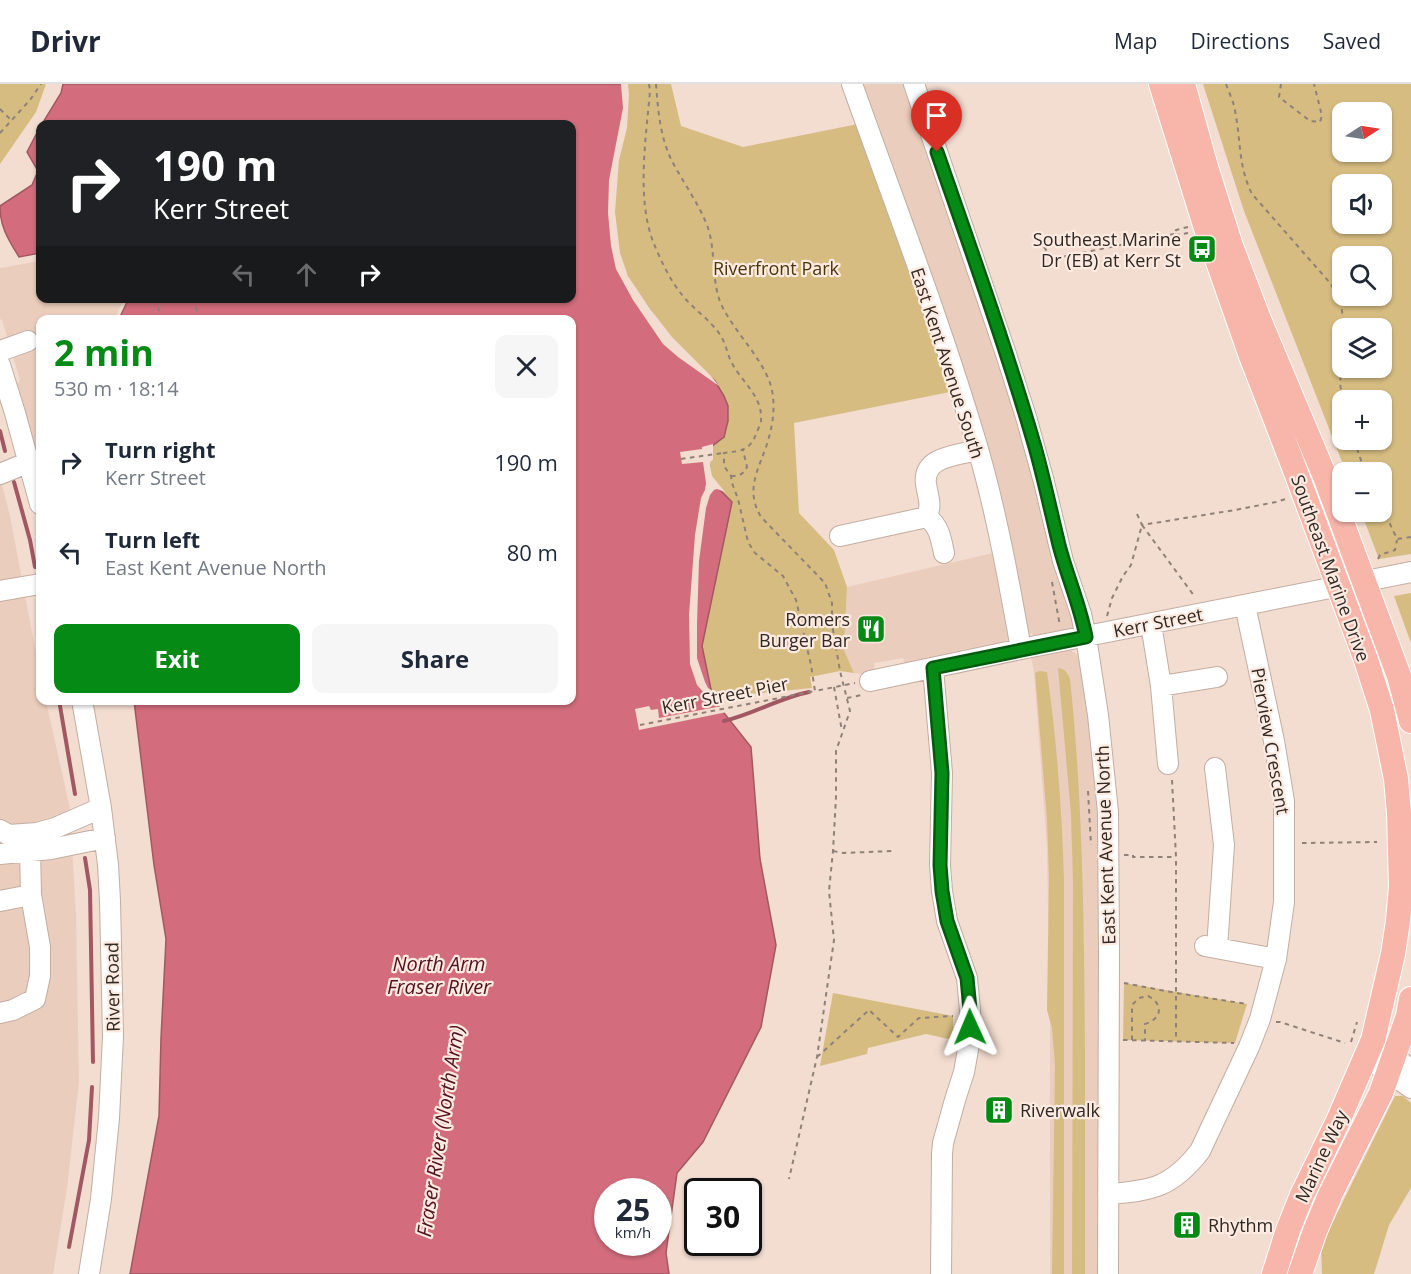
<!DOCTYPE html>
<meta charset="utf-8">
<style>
body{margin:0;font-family:"Open Sans",sans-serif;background:#f6f6f7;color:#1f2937;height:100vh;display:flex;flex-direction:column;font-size:22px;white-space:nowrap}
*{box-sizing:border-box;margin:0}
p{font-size:20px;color:#747a83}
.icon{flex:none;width:33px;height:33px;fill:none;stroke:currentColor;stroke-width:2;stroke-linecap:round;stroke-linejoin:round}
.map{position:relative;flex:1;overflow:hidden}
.panel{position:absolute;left:36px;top:231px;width:540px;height:390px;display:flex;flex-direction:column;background:#fff;border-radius:12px;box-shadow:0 2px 4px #0004}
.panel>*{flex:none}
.banner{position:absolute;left:36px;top:36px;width:540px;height:183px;border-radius:12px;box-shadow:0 2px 4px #0004;background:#202124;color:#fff;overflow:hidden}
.needle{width:39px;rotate:78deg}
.fabs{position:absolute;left:1332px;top:18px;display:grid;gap:12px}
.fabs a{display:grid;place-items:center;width:60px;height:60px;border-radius:12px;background:#fff;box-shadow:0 2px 4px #0004;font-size:30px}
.speed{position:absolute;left:594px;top:1094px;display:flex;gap:12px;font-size:30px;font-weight:700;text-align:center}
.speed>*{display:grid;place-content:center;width:78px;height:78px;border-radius:50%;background:#fff;box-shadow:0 2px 4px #0004;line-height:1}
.speed small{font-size:15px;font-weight:400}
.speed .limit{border:3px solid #111;border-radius:9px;background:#fff;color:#111}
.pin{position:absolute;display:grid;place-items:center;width:51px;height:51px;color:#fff;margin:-62px -26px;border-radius:50% 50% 50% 0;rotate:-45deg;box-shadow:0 0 6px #0007}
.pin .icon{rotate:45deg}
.me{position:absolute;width:66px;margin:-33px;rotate:359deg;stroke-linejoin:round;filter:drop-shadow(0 0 4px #0008)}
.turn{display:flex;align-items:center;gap:21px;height:126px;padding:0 18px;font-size:27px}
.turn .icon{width:78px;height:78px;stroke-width:2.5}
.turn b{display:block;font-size:42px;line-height:51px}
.lanes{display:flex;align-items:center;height:57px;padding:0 18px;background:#0003;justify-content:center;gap:30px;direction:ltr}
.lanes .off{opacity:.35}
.round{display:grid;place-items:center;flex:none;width:63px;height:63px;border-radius:12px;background:#f6f6f7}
.overview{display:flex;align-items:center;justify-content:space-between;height:102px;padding:0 18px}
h1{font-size:36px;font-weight:700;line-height:45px;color:#048a15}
.action{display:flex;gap:12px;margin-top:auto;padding:12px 18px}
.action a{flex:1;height:69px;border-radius:12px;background:#048a15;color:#fff;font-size:24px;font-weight:700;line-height:69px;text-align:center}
.action a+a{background:#f6f6f7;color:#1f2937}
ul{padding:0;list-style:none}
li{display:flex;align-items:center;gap:18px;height:90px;padding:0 18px}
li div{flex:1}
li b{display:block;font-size:22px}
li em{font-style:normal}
header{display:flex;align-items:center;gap:36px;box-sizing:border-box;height:84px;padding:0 30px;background:#fff;border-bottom:2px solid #e0e1e3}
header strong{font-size:28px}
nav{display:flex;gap:33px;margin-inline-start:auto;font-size:21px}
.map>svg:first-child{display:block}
</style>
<header>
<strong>Drivr</strong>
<nav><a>Map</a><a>Directions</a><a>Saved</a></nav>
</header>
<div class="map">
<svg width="1411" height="1190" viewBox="0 0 1411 1190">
<rect width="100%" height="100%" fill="#f3dcd0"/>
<path fill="#ebcdbd" d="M 862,0 L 905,0 L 994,258 L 1073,526 L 1074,542 L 1070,547 L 1037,553 L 1028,548 L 1025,543 Z
M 40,177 L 40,214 L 125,215 L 120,223 L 115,235 L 40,236 L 40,381 L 17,301 L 20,296 L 2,236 L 0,235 L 0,184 Z
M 0,393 L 10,432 L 40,590 L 40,616 L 46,617 L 70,725 L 76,833 L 79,998 L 67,1104 L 53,1190 L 0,1190 Z
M 993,469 L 1009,551 L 1006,560 L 961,566 L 955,572 L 905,581 L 903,574 L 874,579 L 875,588 L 869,591 L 854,589 L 844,566 L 847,503 Z
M 1066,565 L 1071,566 L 1077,571 L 1079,574 L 1089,620 L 1095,672 L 1100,759 L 1101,1190 L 1050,1190 L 1050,936 L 1047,764 L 1034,588 L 1031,572 Z"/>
<path fill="#d6bc81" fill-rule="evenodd" d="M 0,0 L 46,0 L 36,28 L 0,80 Z
M 625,0 L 671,0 L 681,42 L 743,63 L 858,40 L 950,308 L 794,339 L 799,429 L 834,466 L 847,503 L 844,566 L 854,589 L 840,587 L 810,593 L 812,604 L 731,612 L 718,609 L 708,604 L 697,574 L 711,363 L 724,353 L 670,255 L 628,194 L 617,170 L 613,126 Z
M 1203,0 L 1411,0 L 1411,470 L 1379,475 L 1361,428 L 1382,428 L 1382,388 L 1346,388 L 1244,127 ZM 1382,28 L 1382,68 L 1342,68 L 1342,28 ZM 1342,100 L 1382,100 L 1382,140 L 1342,140 ZM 1342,172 L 1382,172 L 1382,212 L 1342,212 ZM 1342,244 L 1382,244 L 1382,284 L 1342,284 ZM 1342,316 L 1382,316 L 1382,356 L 1342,356 Z
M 1411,509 L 1411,559 L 1394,512 Z
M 1058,584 C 1065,585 1067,588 1070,595 C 1083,717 1084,840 1085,963 C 1085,1038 1085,1114 1085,1190 L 1072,1190 L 1073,798 L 1071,730 Z
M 1039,587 L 1047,588 C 1057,658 1062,727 1064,797 L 1064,1190 L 1052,1190 L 1055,981 L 1052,944 L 1047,926 L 1049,794 L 1047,735 L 1035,589 Z
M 1124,899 L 1247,920 L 1235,959 L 1123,956 Z
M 833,909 L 953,932 L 953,956 L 926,950 L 868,964 L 867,970 L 820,982 Z
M 1395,1012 L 1403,1012 L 1411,1019 L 1411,1104 L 1389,1141 L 1374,1190 L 1322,1190 L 1321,1162 Z"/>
<path fill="#d36d7d" stroke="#a25862" stroke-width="1.5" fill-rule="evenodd" d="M 63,0 L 625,0 L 626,11 L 615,84 L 613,126 L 617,170 L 628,194 L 670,255 L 715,297 L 724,312 L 728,322 L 728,337 L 724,353 L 711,363 L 709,387 L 713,399 L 732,418 L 702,562 L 713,615 L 751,663 L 760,775 L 776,861 L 761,943 L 703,1058 L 677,1089 L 666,1169 L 669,1190 L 130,1190 L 159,1032 L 161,954 L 166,855 L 154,781 L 134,617 L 572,616 L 572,236 L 119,235 L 129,214 L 572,214 L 572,40 L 42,40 L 61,9 ZM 608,1107 L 658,1107 L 658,1158 L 608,1158 Z
M 40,43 L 40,169 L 19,173 C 8,155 0,143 0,122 L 32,101 L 38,87 L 27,68 Z"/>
<path fill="#f3dcd0" d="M 621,0 L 628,0 L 629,11 L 627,44 L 619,76 L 615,128 L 620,169 L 628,192 L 651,226 L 672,253 L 711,292 L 719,302 L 678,273 L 663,260 L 633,216 L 616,185 L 611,162 L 608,129 L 609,96 L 623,24 Z
M 713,360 L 713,376 L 711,377 L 710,382 L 712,392 L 725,408 L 717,405 L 714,406 L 710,411 L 706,424 L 699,477 L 697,540 L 697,574 L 705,598 L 708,604 L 714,608 L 717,615 L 707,612 L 697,601 L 690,580 L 689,531 L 695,451 L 701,414 L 705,406 L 706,399 L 703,378 L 682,380 L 680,368 L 702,365 L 702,363 Z
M 649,622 L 651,626 L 658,625 L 659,634 L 722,622 L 727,628 L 639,646 L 635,625 Z"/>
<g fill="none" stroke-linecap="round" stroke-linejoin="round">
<path stroke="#a25862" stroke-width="4" d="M 0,347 L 5,367
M 14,398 L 30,456 L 35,483
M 59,616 L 75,710
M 724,637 C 754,630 779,614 809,608
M 85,774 L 90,806 L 93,978
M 69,1163 L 89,1056 L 92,1003"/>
<g stroke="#c3ada1" stroke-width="22">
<path id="minor" d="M 852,0 C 895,121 942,242 978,365 C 997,431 1009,498 1021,565
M 914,0 L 1006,270 L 1026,333 L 1044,398 L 1063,477 L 1081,530 L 1086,553 L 1098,631 L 1108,728 L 1109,870 L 1108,1190
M 0,267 L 28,257
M 0,281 L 15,329 L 40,420
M 0,390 L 29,378
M 927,433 C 939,442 941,454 944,469
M 840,452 L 927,433 C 932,419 928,414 926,400 C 922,372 959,371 978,366
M 0,507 L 40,500
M 1151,540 L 1161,602 L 1168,680
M 933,584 L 942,689 L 940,781 L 942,807 L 947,837 L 967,894 L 970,926 L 969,960 L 964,988 L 955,1016 L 943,1059 L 942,1070 L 941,1190
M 870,597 L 1021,565 L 1411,488
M 1161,602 L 1217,593
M 82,616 L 101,724 L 108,781 L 110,817 L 113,952 L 109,1034 L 101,1115 L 89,1190
M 1215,684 L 1224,761 L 1217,864
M 0,746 L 9,751 L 37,749 L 55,744 L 101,724
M 0,770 L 51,765 L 105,754
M 0,817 L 31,811
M 1205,862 L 1276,875
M 0,929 L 13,926 L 35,915 L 40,892 L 40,863 L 31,811 L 30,766
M 1385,965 L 1411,986
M 1365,974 L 1389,988 L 1411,1004
M 1108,1110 C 1152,1107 1172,1103 1200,1067 L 1249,963 L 1260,935 L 1276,875 L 1284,818 L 1284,717 L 1274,657 L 1245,521"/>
</g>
<g stroke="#fff" stroke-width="26">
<path id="major" d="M 1161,0 L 1205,141 L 1251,272 L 1292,378 L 1366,576 L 1382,626 L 1396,695 L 1399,729 L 1401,803 L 1398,837 L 1393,870 L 1373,956 L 1338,1037 L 1302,1111 L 1288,1146 L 1274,1190
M 1183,0 L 1206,83 L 1231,162 L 1260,238 L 1326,395 L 1399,592 L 1411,637
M 1300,1190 L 1315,1147 L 1331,1109 L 1381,1009 L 1408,932 L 1411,915"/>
</g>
<path stroke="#908178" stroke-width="2" stroke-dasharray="4.5 4.5" stroke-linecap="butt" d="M 649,0 L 650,7 C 646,54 636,116 654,160 C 661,177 671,198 683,212 C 695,227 714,238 723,256 C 727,264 728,273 733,281 C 743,299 763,313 761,337 C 760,341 758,346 756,350 C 750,367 740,367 724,369 L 724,382 L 731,392 L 732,399 L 738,415 L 748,458 L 755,469 L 783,492 L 796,516 L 811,581 L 815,607 L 855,599
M 656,0 C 658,26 660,52 671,75 C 682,97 700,121 708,144 C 716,168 711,196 721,220 C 734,248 762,273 771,302 C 776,321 773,341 767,360 C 758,387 745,406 761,433 L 825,499 L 832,519 L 832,540 L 840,587 L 850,627 L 836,667 L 836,713 L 833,767 L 829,807 L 834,856 L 817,973 L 789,1095
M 1226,0 C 1229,9 1234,18 1235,27 C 1241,56 1238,82 1252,110 L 1331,200 L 1341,219 L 1344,244
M 1281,0 L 1279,13 L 1310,37 L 1320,38 L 1322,32 L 1314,0
M 0,25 L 12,37
M 0,49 L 30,16 L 41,0
M 1188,143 L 1176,146 L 1174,150 L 1177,151 L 1188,149
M 1044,163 L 1052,175 L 1174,150
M 156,214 L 161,236
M 195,214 L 198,236
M 1342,274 L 1340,300 L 1343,316
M 1354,356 L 1365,388
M 681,375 L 723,369
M 731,392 C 739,392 743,391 747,383 L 743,366
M 1382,423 L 1397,455 L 1411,453
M 1137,430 L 1142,441 L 1235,426 L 1276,418 L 1286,415
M 1142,441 L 1195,513
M 1378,475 L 1380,471 L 1395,466 L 1397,456
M 1052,498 L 1060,542
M 1107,532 L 1112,514 L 1123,492 L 1131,481 L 1142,441
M 834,603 L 842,647
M 847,614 L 862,611
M 640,641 L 815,607
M 1172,696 L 1176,773 L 1176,957
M 1088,707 L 1091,761
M 1302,759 L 1377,758
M 833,767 L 843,769 L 893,767
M 1124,771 L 1133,771 L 1133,773 L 1175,773
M 1124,899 L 1176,909 L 1247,920
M 1276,938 L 1280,938 L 1345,959
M 1123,956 L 1234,959
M 1132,956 L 1132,921 L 1139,914 L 1148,912 C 1164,920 1162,935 1145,940 L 1145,957
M 1351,958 L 1357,938
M 817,973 L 869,926 L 898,953 L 919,934 L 953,932"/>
<use href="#minor" stroke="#fff" stroke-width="20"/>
<use href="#major" stroke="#f8b5aa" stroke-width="24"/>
</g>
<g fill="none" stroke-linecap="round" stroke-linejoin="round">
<g stroke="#035a0e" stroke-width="15">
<path id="route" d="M 937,68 C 971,166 1006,263 1035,363 C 1044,395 1051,428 1059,461 C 1067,492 1080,521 1086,553 L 933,584 L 942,689 L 940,781 L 942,807 L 947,837 L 967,894 L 970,926 L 970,943"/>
</g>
<use href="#route" stroke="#048a15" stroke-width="10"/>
</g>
<defs>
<g id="bus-square" transform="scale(1.5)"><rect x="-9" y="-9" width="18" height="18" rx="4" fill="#048a15" stroke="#fdeae0"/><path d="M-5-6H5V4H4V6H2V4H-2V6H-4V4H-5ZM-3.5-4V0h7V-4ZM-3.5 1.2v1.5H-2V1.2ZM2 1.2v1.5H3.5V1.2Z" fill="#fff"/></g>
<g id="restaurant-square" transform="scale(1.5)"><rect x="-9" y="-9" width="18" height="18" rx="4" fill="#048a15" stroke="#fdeae0"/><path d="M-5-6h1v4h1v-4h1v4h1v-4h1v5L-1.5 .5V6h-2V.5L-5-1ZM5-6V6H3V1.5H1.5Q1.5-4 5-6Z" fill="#fff"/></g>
<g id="building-square" transform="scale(1.5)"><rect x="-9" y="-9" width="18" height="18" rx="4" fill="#048a15" stroke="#fdeae0"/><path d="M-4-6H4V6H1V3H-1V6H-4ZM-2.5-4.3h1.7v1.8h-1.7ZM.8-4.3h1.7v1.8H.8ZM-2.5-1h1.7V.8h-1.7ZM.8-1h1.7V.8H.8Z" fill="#fff"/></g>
</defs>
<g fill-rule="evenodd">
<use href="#bus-square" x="1202" y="165"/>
<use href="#restaurant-square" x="871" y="545"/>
<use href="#building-square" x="999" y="1026"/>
<use href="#building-square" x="1187" y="1141"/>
</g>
<g text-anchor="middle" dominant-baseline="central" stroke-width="4.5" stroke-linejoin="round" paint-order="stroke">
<g font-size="18" fill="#302823" stroke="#fdeae0" text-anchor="end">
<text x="1181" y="155">Southeast Marine<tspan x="1181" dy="21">Dr (EB) at Kerr St</tspan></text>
<text x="850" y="535">Romers<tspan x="850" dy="21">Burger Bar</tspan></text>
<text x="1020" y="1026" text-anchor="start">Riverwalk</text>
<text x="1208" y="1141" text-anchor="start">Rhythm</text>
</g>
<g font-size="18" fill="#47370a" stroke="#fdeae0">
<text x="776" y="184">Riverfront Park</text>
</g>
<g font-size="18" fill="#302823" stroke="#fdeae0">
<text transform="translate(948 279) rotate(72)">East Kent Avenue South</text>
<text transform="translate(1331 484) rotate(70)">Southeast Marine Drive</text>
<text transform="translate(1158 538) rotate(-11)">Kerr Street</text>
<text transform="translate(725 611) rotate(-11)">Kerr Street Pier</text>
<text transform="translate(1271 657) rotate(80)">Pierview Crescent</text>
<text transform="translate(1105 761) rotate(-92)">East Kent Avenue North</text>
<text transform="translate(112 903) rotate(-91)">River Road</text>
<text transform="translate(1321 1072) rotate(-65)">Marine Way</text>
</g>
<g font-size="20" font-style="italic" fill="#531221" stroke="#fdeae0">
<text x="439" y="879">North Arm<tspan x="439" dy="23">Fraser River</tspan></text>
<text transform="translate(440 1047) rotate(-81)">Fraser River (North Arm)</text>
</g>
</g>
</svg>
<div class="fabs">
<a><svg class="needle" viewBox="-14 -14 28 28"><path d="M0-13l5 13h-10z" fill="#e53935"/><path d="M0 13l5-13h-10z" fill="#747a83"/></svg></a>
<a><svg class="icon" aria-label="sound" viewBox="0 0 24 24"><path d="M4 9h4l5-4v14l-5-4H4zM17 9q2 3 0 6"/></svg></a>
<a><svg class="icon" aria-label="search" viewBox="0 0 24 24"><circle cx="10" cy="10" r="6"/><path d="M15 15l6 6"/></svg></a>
<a><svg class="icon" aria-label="layers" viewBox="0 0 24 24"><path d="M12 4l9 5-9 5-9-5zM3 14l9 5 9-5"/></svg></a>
<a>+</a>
<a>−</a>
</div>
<div class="speed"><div>25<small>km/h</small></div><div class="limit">30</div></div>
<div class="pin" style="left:937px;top:68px;background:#d93025"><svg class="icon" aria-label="arrive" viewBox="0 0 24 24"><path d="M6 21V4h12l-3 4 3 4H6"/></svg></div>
<svg class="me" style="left:970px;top:943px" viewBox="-20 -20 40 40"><path d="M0-17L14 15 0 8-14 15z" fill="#048a15" stroke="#fff" stroke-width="4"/></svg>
<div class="banner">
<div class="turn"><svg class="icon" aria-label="right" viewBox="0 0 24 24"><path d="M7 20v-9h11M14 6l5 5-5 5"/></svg><div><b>190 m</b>Kerr Street</div></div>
<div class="lanes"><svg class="icon off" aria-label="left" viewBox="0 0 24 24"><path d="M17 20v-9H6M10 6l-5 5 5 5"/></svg><svg class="icon off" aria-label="ahead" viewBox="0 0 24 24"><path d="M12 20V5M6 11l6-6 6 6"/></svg><svg class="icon" aria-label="right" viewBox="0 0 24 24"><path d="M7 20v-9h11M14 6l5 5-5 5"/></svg></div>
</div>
<section class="panel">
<div class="overview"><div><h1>2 min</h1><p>530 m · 18:14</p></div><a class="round"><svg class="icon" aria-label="close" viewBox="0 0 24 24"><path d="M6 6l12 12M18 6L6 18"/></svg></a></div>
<ul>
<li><svg class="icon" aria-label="right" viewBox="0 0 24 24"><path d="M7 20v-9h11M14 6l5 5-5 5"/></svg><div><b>Turn right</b><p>Kerr Street</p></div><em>190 m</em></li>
<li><svg class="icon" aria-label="left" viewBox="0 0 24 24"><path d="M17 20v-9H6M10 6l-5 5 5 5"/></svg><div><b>Turn left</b><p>East Kent Avenue North</p></div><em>80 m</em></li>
</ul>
<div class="action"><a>Exit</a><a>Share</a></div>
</section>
</div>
